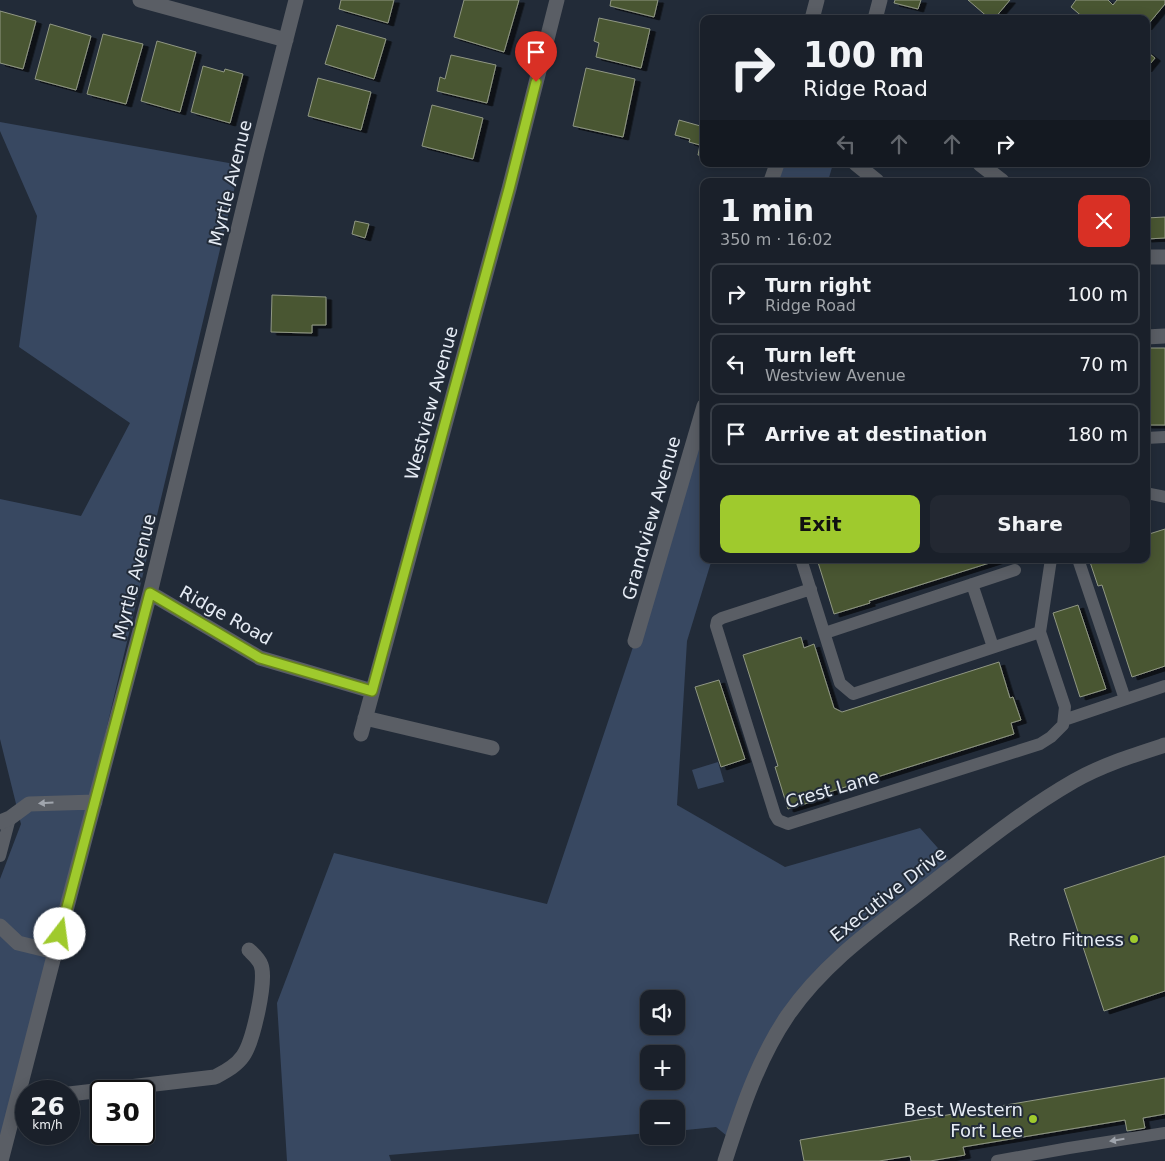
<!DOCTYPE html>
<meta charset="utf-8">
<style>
body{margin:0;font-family:"DejaVu Sans",sans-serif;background:#232832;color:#f1f3f6;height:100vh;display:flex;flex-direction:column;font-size:19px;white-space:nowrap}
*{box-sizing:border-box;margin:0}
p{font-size:16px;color:#9fa3a8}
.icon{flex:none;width:28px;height:28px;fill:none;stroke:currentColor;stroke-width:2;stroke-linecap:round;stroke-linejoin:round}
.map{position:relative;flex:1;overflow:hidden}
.details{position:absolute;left:700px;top:178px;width:450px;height:385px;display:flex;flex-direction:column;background:#1a202a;border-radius:10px;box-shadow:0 2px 12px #0003,0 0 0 1px #383e47}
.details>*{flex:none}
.top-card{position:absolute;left:700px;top:15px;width:450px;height:152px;border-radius:10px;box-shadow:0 2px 12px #0003,0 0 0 1px #383e47;background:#1a202a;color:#f1f3f6;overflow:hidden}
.tools{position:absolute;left:640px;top:990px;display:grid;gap:10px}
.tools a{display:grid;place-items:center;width:45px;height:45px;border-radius:10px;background:#1a202a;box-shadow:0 2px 12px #0003,0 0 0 1px #383e47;font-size:25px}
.speed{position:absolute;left:15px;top:1080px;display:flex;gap:10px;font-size:25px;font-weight:700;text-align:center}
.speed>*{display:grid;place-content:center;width:65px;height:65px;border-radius:50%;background:#1a202a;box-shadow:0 2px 12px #0003,0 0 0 1px #383e47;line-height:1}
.speed small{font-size:12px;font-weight:400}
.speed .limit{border:2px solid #111;border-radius:8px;background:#fff;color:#111}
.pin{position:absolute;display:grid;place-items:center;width:42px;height:42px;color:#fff;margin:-51px -21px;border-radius:50% 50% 50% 0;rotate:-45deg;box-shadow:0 0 5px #0007}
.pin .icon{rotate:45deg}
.me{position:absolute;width:55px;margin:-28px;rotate:15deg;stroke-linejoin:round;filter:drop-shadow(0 0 4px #0008)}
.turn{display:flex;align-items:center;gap:18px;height:105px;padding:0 20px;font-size:22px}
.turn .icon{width:65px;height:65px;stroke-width:2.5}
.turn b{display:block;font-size:35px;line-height:42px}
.lanes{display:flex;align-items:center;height:48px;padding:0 20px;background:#0003;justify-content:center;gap:25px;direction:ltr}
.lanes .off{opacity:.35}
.round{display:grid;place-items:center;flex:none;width:52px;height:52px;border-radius:10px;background:#232832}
.headline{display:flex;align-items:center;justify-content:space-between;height:85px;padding:0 20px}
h1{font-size:30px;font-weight:700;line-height:38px}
.action{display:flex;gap:10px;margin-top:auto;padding:10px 20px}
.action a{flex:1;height:58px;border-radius:10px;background:#9fca2d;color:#111;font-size:20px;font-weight:700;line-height:58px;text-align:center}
.action a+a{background:#232832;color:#f1f3f6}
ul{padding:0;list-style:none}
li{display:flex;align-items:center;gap:15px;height:62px;margin:0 10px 8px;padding:0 10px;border:2px solid #383e47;border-radius:10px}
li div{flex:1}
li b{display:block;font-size:19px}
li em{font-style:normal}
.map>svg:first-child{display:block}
</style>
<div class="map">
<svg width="1165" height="1161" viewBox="0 0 1165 1161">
<defs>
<filter id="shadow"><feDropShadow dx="5.5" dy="3" stdDeviation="0" flood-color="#0009"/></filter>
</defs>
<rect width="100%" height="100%" fill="#222b38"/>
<path fill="#384861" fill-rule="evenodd" d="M 0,122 L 240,165 L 4,1161 L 0,1161 L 0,879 L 21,824 L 0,739 L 0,499 L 81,516 L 130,423 L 19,347 L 37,216 L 0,131 Z
M 777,164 L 833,164 L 828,181 L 772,181 Z
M 704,410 L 704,559 L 712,559 L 687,641 L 677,805 L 785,867 L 920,828 L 954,866 L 850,946 L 787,1016 L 732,1140 L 716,1127 L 676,1131 L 676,1109 L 649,1109 L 649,1133 L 389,1155 L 391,1161 L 287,1161 L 277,1003 L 334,853 L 547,904 L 635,641 ZM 649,999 L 676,999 L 676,1026 L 649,1026 ZM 649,1054 L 676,1054 L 676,1081 L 649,1081 Z
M 718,762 L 724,782 L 698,789 L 692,770 Z"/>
<path fill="#4a5730" stroke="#909784" filter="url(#shadow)" d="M 341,0 L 394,0 L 388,23 L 339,9 Z
M 464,0 L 519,0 L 504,52 L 454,37 Z
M 611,0 L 658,0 L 654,17 L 610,6 Z
M 895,0 L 921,0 L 918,9 L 894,3 Z
M 968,0 L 1010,0 L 994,19 L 990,19 Z
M 1076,0 L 1108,0 L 1113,5 L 1117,0 L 1165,0 L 1165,4 L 1146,27 L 1146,19 L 1085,19 L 1071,7 Z
M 0,11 L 36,21 L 23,69 L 0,63 Z
M 599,18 L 650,29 L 641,68 L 596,57 L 599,43 L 594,41 Z
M 50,24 L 91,36 L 76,90 L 35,79 Z
M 337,25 L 386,39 L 374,79 L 325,64 Z
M 103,34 L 143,44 L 126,104 L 87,94 Z
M 157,41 L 196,52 L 180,112 L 141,101 Z
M 1146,51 L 1155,58 L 1146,69 Z
M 451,55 L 496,65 L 487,103 L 437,91 L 440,77 L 445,79 Z
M 203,66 L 224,72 L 225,69 L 243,74 L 230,123 L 191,112 Z
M 586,68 L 635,79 L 623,137 L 573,126 Z
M 318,78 L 371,92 L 361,130 L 308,116 Z
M 432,105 L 483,118 L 473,159 L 422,146 Z
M 679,120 L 704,127 L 704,156 L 698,155 L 700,145 L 689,142 L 690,139 L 675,135 Z
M 1165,217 L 1165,238 L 1146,239 L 1146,218 Z
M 355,221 L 369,224 L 365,238 L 352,234 Z
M 272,295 L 326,297 L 326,325 L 312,325 L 312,333 L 271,332 Z
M 1146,348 L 1165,348 L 1165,425 L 1146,425 Z
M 1165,529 L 1165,666 L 1132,677 L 1102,585 L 1098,586 L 1089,559 L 1146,559 L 1146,535 Z
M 817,559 L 1002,559 L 869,601 L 870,603 L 834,614 Z
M 1078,605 L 1106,689 L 1080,697 L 1053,613 Z
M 801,637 L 804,648 L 814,644 L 834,708 L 842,712 L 999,662 L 1010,698 L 1013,697 L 1021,720 L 1011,723 L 1014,734 L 823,794 L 824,798 L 788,809 L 775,767 L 778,766 L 743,655 Z
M 719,680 L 745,759 L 721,767 L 695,687 Z
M 1165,856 L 1165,991 L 1104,1011 L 1064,889 Z
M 1165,1078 L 1165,1114 L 1143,1118 L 1145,1128 L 1127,1131 L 1125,1120 L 963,1147 L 965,1155 L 930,1161 L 911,1161 L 910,1156 L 879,1161 L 804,1161 L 800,1140 Z"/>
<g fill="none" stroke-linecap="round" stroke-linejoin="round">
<path stroke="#5a5e65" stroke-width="12" d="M 1146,438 L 1165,437
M 1146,493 L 1165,497
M 801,559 L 840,683 L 853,694 L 1040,632
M 1078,559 L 1125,699
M 972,584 L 993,647
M 811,589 L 722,618 L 717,621 L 716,626 L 775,815 L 778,820 L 788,824 L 1040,744 L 1051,737 L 1063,725 L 1065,707 L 1040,632 L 1051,559
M 825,633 L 1015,570
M 1064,720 L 1165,686
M 0,856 L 10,818
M 997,1161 L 1069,1148 L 1165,1133"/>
<path stroke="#5a5e65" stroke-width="15" d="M 140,0 L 286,40
M 812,19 L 817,0
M 875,19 L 880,0
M 856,164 L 877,181
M 980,164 L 1002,181
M 771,181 L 777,164
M 1146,257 L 1165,257
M 1146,337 L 1165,336
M 150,593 L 260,658 L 372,691
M 635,641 L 704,406
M 365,718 L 492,748
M 361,734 L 509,189 L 557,0
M 0,822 L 10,818 L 29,804 L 95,802
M 0,926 L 18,943 L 55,952
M 69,1094 L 215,1077 C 226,1071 236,1066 243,1056 C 253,1042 267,980 261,965 C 259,959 253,954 249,950
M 1,1161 L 55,952 L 150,593 L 257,152 L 296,0
M 725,1161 C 741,1111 758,1059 788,1015 C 824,963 874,928 923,890 C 972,852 1020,812 1074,781 C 1102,765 1134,755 1165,745"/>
</g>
<defs><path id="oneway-solid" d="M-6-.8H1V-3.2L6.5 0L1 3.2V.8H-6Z" transform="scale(1.25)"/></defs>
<g fill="#a0a5ad">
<use href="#oneway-solid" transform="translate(46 803) rotate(176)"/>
<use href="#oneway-solid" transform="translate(1117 1140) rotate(171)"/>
</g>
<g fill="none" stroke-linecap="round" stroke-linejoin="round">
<g stroke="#67831d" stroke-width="12">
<path id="route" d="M 60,934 L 150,593 L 260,658 L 372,691 L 509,189 L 536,82"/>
</g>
<use href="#route" stroke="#9fca2d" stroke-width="9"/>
</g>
<g fill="#9fca2d" stroke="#222b38" stroke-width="2">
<circle cx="1134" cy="939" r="5"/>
<circle cx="1033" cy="1119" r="5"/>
</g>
<g text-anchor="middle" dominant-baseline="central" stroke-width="4" stroke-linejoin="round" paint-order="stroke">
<g font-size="18" fill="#e6ecf5" stroke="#222b38">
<text transform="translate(230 183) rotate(-76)">Myrtle Avenue</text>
<text transform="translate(431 403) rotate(-75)">Westview Avenue</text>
<text transform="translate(651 518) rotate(-74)">Grandview Avenue</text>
<text transform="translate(134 577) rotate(-76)">Myrtle Avenue</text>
<text transform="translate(226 615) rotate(29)">Ridge Road</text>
<text transform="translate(832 789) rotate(-16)">Crest Lane</text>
<text transform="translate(888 894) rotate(-38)">Executive Drive</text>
</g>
<g font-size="18" fill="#e6ecf5" stroke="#222b38" text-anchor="end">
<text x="1124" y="939">Retro Fitness</text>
<text x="1023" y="1109">Best Western<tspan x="1023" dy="21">Fort Lee</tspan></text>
</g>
</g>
</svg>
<div class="tools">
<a><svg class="icon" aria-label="sound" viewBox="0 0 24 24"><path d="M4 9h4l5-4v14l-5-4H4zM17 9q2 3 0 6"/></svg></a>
<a>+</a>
<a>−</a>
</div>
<div class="speed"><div>26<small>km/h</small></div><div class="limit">30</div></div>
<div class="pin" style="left:536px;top:82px;background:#d93025"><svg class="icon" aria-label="arrive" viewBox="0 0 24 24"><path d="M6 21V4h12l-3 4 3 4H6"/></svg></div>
<svg class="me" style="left:60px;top:934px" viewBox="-20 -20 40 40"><circle r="19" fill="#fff"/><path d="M0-13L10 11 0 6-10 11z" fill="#9fca2d"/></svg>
<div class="top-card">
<div class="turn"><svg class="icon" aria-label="right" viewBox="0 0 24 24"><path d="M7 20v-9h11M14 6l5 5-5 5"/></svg><div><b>100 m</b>Ridge Road</div></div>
<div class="lanes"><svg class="icon off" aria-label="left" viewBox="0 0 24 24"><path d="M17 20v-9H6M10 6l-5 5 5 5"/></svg><svg class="icon off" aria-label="ahead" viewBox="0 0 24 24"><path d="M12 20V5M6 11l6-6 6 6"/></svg><svg class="icon off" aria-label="ahead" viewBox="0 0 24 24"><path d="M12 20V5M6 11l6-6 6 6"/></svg><svg class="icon" aria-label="right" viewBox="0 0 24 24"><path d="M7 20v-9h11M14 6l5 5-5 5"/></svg></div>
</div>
<section class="details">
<div class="headline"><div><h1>1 min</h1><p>350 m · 16:02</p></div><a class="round" style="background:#d93025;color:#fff"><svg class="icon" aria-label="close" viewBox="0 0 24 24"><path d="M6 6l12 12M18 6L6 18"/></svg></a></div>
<ul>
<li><svg class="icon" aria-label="right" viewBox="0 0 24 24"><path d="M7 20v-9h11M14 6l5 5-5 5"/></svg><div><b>Turn right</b><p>Ridge Road</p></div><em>100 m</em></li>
<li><svg class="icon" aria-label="left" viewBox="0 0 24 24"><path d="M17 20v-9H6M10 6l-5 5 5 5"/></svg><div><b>Turn left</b><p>Westview Avenue</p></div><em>70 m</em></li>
<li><svg class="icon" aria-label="arrive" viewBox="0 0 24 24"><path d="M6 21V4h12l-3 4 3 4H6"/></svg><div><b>Arrive at destination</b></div><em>180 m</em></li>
</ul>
<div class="action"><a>Exit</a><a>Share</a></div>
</section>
</div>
